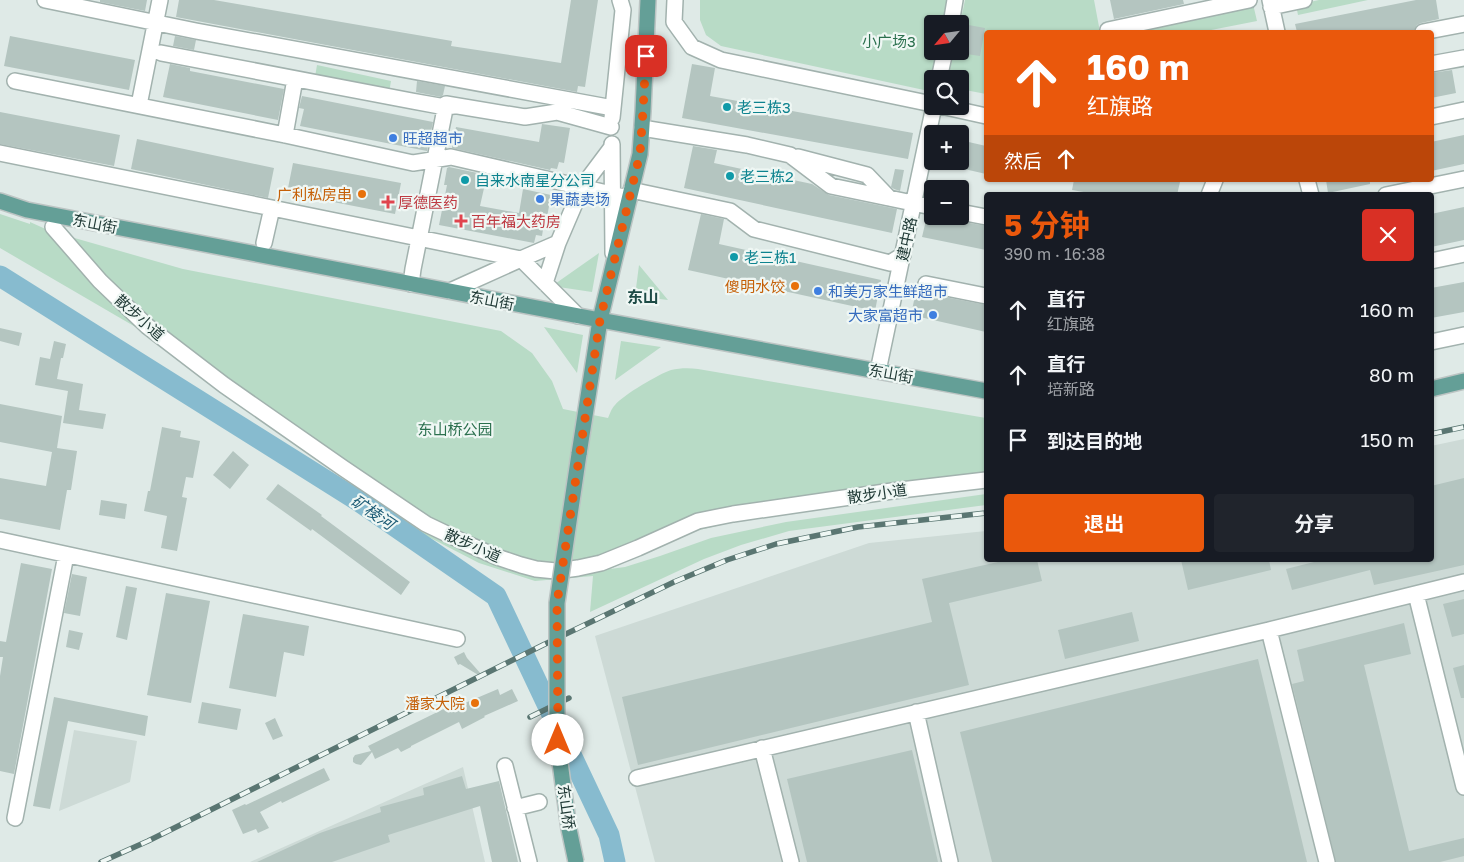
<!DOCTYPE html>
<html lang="zh">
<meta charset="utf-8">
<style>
body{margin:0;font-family:"Golos Text","Noto Sans SC",sans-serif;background:#20242c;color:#f1f3f6;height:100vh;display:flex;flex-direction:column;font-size:19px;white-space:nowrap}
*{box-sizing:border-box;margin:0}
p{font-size:16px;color:#9ea1a6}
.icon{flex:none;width:28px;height:28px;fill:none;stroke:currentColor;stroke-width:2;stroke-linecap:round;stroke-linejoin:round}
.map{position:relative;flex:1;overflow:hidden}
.drawer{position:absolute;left:984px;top:192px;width:450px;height:370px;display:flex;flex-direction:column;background:#171b24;border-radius:5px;box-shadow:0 1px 4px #0004}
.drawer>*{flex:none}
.top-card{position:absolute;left:984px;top:30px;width:450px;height:152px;border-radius:5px;box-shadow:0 1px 4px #0004;background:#ea580c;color:#fff;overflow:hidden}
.needle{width:32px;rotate:241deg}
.buttons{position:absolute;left:924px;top:15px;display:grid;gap:10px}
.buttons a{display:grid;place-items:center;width:45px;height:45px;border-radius:5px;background:#171b24;box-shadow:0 1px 4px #0004;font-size:25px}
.pin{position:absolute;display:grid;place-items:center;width:42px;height:42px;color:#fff;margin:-21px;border-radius:10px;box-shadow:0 2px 8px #0006}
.me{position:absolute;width:55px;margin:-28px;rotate:0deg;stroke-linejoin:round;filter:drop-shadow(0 0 4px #0008)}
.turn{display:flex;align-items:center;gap:18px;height:105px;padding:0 20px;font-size:22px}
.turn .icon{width:65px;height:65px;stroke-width:2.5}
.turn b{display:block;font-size:35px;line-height:42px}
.then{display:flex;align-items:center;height:48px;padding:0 20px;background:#0003;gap:10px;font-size:19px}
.round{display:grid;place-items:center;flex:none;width:52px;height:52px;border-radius:5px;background:#20242c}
.headline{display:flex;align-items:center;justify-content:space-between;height:85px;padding:0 20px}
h1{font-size:30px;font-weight:700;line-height:38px;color:#ea580c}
.action{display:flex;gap:10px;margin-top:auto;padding:10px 20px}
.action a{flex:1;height:58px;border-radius:5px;background:#ea580c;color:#fff;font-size:20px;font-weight:700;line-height:58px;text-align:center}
.action a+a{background:#20242c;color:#f1f3f6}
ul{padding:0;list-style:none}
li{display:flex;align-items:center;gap:15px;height:65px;padding:0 20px}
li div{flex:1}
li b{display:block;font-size:19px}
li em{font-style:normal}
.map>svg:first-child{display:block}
</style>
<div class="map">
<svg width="1464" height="862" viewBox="0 0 1464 862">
<rect width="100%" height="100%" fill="#dfeae7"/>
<path fill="#cddad6" d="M 1464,439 L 1464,862 L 655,862 L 595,636 L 869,543 L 986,531 L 986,560 L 1431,560 L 1431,446 Z
M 74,730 L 137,741 L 130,782 L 59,811 Z
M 463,767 L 485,862 L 250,862 Z"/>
<path fill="#b8dbc6" d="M 700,0 L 947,0 L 942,24 L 932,24 L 932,51 L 937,51 L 930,87 L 924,90 L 721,46 L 706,35 L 700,20 Z
M 965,0 L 1094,0 L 1100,32 L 986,32 L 986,94 L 960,89 L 960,79 L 948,79 L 954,51 L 960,51 L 960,24 Z
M 1319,0 L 1368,0 L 1298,15 L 1296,5 Z
M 1253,4 L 1257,21 L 1201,32 L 1122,32 Z
M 317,65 L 391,81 L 389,93 L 315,77 Z
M 0,214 L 30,224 L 30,222 L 50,231 L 183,269 L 501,331 L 532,353 L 552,381 L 563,409 L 608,418 C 610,414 611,409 615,405 C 623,395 659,374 671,370 C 680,368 689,368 698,369 L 986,418 L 986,486 L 742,520 L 695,531 L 610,569 L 625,567 L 660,556 L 711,538 L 786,522 L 986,494 L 986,505 L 789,531 L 741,545 L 704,559 L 590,612 L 593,576 L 535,581 L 479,563 L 417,531 L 151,336 L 0,248 Z
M 599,253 L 592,292 L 552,286 Z
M 639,265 L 668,300 L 635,296 Z
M 544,327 L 583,335 L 577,373 Z
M 621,341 L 661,347 L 615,380 Z"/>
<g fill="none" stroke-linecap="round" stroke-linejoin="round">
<path stroke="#87bbcf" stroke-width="21" d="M 0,276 L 360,502 L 496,596 L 609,835 L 615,862"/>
</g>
<path fill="#b4c5c0" d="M 100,0 L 147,0 L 145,11 L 100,2 Z
M 179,0 L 214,0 L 452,41 L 451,46 L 561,63 L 571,0 L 598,0 L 585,87 L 578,86 L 577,92 L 176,17 Z
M 1110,0 L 1183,0 L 1184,4 L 1114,19 Z
M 1416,0 L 1436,0 L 1439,19 L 1421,23 L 1417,25 L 1414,31 L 1406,32 L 1297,32 L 1295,24 Z
M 963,24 L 985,28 L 980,56 L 960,53 L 960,41 Z
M 10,36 L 135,60 L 129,90 L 4,66 Z
M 175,36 L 196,40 L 194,50 L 173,46 Z
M 170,64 L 190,68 L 190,71 L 284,89 L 278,120 L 163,97 Z
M 692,64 L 715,68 L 710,96 L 913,133 L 908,159 L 682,118 Z
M 1452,70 L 1456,93 L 1431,98 L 1431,73 Z
M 417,81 L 445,86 L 443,95 L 441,97 L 416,92 Z
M 302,96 L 433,122 L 427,151 L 300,126 L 304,109 L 299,108 Z
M 0,112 L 120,135 L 114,166 L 0,144 Z
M 542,124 L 570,128 L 564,163 L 559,162 L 557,169 L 551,168 L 550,170 L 452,148 L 456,127 L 539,142 Z
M 1464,135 L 1464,164 L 1431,171 L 1431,142 Z
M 137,139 L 274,168 L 268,198 L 131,169 Z
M 960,140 L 986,146 L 986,174 L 960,168 Z
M 693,146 L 717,150 L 714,163 L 812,184 L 829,195 L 897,209 L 892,233 L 684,188 Z
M 293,163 L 401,183 L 395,214 L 287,193 Z
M 449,167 L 487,175 L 480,206 L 519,213 L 523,189 L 551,195 L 546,223 L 544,223 L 542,236 L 536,235 L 534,243 L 439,225 L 447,185 L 444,185 L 447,168 Z
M 895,169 L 904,170 L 900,191 L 894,189 L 891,187 Z
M 1074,180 L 1172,180 L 1180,182 L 1177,195 L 1101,195 L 1072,190 Z
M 1326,180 L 1370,180 L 1370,184 L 1328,193 Z
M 1464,207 L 1464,240 L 1431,247 L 1431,214 Z
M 701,214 L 724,219 L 719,244 L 881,280 L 875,311 L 688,270 Z
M 927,216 L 950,216 L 958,221 L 986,226 L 986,250 L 922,237 Z
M 1464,282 L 1464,312 L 1431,318 L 1431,288 Z
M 917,286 L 919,291 L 924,293 L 986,305 L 986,332 L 911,315 Z
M 0,328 L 22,333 L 19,346 L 0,341 Z
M 54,341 L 66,344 L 63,358 L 61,358 L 57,379 L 83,384 L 79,410 L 106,414 L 103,429 L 63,423 L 68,391 L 35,385 L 40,357 L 50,359 Z
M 0,404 L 62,416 L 57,448 L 77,451 L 71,490 L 67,490 L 60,530 L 0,519 L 0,478 L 46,486 L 52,452 L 0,442 Z
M 162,427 L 181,431 L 180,437 L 200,441 L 193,478 L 186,477 L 182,497 L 187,498 L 177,551 L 161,548 L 167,516 L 144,511 L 148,491 L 150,491 Z
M 233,451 L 249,465 L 230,489 L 213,475 Z
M 1464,478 L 1464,565 L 1374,585 L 1370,570 L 1292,590 L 1286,569 L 1322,560 L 1431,560 L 1431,486 Z
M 278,484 L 322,515 L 321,516 L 410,582 L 401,595 L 312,529 L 311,531 L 266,499 Z
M 101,500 L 127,504 L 125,519 L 99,515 Z
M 1007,560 L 1037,560 L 1042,581 L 949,603 L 969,685 L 638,765 L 622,697 L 932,622 L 922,579 Z
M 1181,560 L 1269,560 L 1271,570 L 1188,590 Z
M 21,563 L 52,569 L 14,774 L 0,771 L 0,676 L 3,657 L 0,657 L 0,641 L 6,642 Z
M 72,574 L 87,577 L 80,616 L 64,613 Z
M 126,586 L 137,588 L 127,640 L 116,637 Z
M 166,593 L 210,601 L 191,703 L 147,695 Z
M 1464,599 L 1464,634 L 1452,637 L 1443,604 Z
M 1132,612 L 1139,641 L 1065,659 L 1058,630 Z
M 243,614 L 309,626 L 304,656 L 284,652 L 276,697 L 229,688 Z
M 1404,623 L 1411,654 L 1364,665 L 1409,851 L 1464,838 L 1464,856 L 1440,862 L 1336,862 L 1292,684 L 1304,681 L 1297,650 Z
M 69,630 L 83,633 L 79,650 L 66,647 Z
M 464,652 L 467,658 L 481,674 L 480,676 L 460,664 L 458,665 L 454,657 Z
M 1258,659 L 1307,862 L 992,862 L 960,732 Z
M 1464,665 L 1464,698 L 1461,698 L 1453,668 Z
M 498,689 L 500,695 L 512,689 L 518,701 L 484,716 L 485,717 L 462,729 L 459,722 L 411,746 L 411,747 L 401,752 L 398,748 L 375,759 L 372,752 L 361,765 L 356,764 L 353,762 L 353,758 L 355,755 L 371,751 L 368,746 L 464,699 L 465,703 Z
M 54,697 L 148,716 L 145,736 L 68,721 L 50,809 L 33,806 Z
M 202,702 L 241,709 L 237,730 L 198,723 Z
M 275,718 L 283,736 L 273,740 L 265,723 Z
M 912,750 L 938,862 L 807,862 L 787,779 Z
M 324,768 L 330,780 L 282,803 L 281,801 L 260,812 L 269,828 L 258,833 L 256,829 L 243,834 L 232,810 L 245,804 L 246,805 Z
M 462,776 L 466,789 L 499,781 L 518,862 L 492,862 L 480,806 L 388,835 L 390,842 L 332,862 L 257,862 L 320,833 L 381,812 L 380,807 L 424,795 L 423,788 Z"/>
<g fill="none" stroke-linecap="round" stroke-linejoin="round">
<g stroke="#a2b2ae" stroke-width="18">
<path id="minor" d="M 45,0 L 196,31 L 613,108
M 675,0 L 674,22 L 692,47 L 721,60 L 932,104
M 1270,0 L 1277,32
M 1271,7 L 1304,0
M 951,24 L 955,0
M 1108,30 L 1249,0
M 1423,32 L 1464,24
M 161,53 L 412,101 L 445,107 L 454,106
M 1431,64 L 1464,58
M 939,79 L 945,51
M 15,81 L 285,135 L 413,163 L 451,157 L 629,198
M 139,105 L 160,0
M 941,106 L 986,116
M 1431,117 L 1464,110
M 612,118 L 623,10 L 620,0
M 642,128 L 747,145 L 790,155 L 831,186 L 932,207
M 285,135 L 295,79
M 612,144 L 613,253
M 0,153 L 272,208 L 264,243
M 798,157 L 867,175 L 889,198
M 1307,180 L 1311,195
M 631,190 L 730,211 L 754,229 L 890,263 L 903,255
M 1209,195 L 1215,180
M 1386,195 L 1464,179
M 272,208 L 521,259 L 558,243 L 582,187 L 612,147
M 960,212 L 986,217
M 53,227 L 100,281 L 147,326 L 224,385 L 343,468 L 426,524 L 470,545 L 497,557 L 521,565 L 536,569 L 556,571 L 578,568 L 601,563 L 638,548 L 698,521 L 733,514 L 892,491 L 986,480
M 1431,261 L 1464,254
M 545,283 L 558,243
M 411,284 L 413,269 L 446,104 L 525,117 L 557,112 L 611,127
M 926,284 L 986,296
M 450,291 L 521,259 L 578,316
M 1431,342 L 1464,335
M 878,371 L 934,106
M 0,540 L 457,639
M 1416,594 L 1464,787
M 1269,630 L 1464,582
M 916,712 L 950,862
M 762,748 L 791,862
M 505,766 L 529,862
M 637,778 L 1269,630 L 1327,862
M 515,808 L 539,802
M 15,818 L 66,555"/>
</g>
<g stroke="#bcc4c3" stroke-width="18">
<path id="major" d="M 0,201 L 27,210 L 600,320 L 986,391
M 1431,389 L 1464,381
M 579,454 L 600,320 L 640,154 L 643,111 L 648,0"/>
</g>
<use href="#minor" stroke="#fff" stroke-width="15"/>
<use href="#major" stroke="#649f97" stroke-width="15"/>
<g stroke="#5a7672" stroke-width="5.5">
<path id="rail" d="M 1431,434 L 1464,427
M 530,717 L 569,698
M 101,862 L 148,841 L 543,645 L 674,582 L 727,560 L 776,544 L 858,527 L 986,513"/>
</g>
<use href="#rail" stroke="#eff7f4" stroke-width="4" stroke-dasharray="11" stroke-linecap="butt"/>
<g stroke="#bcc4c3" stroke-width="18" stroke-linecap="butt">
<path id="major-bridge" d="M 576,862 L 569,829 L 557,740 L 557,603 L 579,454"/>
</g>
<use href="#major-bridge" stroke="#649f97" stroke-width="15"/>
</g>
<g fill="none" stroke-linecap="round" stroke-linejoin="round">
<path stroke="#ea580c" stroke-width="9" stroke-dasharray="0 16.2" d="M 558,740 L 557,603 L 600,320 L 640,154 L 643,111 L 646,56"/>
</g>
<g fill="#0f9aa8" stroke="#eff7f4" stroke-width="2">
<circle cx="727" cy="107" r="5"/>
<circle cx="730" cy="176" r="5"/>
<circle cx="465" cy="180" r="5"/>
<circle cx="734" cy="257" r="5"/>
</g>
<g fill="#3f7fe0" stroke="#eff7f4" stroke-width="2">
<circle cx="393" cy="138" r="5"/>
<circle cx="540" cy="199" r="5"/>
<circle cx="818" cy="291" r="5"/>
<circle cx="933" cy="315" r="5"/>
</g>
<g fill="#e8710a" stroke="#eff7f4" stroke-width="2">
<circle cx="362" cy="194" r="5"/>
<circle cx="795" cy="286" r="5"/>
<circle cx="475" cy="703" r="5"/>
</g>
<g fill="#e0444e" stroke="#eff7f4" stroke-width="2">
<path d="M385.5 194.5h5v5h5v5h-5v5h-5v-5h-5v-5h5z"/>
<path d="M458.5 213.5h5v5h5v5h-5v5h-5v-5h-5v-5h5z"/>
</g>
<g text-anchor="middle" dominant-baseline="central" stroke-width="4.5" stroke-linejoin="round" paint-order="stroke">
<g font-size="15" fill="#2b704e" stroke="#eff7f4">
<text x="889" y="41">小广场3</text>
<text x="455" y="429">东山桥公园</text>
</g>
<g font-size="15" fill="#0d838f" stroke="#eff7f4" text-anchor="start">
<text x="737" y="107">老三栋3</text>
<text x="740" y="176">老三栋2</text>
<text x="475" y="180">自来水南星分公司</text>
<text x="744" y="257">老三栋1</text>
</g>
<g font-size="15" fill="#366cbe" stroke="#eff7f4" text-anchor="start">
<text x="403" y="138">旺超超市</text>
<text x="550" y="199">果蔬卖场</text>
<text x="828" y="291">和美万家生鲜超市</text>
<text x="923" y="315" text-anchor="end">大家富超市</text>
</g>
<g font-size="15" fill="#c56008" stroke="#eff7f4" text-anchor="end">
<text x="352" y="194">广利私房串</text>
<text x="785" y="286">傻明水饺</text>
<text x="465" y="703">潘家大院</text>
</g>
<g font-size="15" fill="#be3a42" stroke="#eff7f4" text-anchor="start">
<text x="398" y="202">厚德医药</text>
<text x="471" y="221">百年福大药房</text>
</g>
<g font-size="15" fill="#203a36" stroke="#eff7f4">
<text transform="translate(95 223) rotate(11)">东山街</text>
<text transform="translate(906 239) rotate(-78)">建中路</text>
<text transform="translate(492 300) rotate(11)">东山街</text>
<text transform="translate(140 317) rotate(42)">散步小道</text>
<text transform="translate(891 373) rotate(10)">东山街</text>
<text transform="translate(877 493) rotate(-8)">散步小道</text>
<text transform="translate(473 545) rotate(24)">散步小道</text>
<text transform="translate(567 807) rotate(82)">东山桥</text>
</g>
<g font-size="16" font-weight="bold" fill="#1d4b46" stroke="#eff7f4">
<text x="643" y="297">东山</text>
</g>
<g font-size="16" font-style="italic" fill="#1c5b75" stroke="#eff7f4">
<text transform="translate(373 512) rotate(34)">矿棱河</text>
</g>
</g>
</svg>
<div class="buttons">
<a><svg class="needle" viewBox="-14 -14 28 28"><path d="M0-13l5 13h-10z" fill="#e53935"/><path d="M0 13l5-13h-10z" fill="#9ea1a6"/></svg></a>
<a><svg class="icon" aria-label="search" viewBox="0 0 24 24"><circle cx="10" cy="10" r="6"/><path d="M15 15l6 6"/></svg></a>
<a>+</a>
<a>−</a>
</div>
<div class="pin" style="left:646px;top:56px;background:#d93025"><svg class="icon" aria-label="arrive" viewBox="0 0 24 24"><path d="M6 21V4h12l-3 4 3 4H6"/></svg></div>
<svg class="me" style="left:558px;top:740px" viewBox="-20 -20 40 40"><circle r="19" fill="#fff"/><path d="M0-13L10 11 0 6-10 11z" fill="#ea580c"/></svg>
<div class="top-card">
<div class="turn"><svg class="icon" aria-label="ahead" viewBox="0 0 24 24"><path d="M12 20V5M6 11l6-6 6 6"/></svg><div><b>160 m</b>红旗路</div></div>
<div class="then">然后<svg class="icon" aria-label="ahead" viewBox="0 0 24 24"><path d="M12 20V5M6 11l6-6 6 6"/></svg></div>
</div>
<section class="drawer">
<div class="headline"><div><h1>5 分钟</h1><p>390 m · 16:38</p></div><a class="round" style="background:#d93025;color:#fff"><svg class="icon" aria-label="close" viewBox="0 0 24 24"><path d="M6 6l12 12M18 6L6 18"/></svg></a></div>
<ul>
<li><svg class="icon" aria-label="ahead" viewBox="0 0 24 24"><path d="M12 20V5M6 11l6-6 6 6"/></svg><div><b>直行</b><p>红旗路</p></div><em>160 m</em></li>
<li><svg class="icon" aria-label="ahead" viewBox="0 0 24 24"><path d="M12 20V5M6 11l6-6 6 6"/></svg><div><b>直行</b><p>培新路</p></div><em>80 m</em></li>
<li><svg class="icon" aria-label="arrive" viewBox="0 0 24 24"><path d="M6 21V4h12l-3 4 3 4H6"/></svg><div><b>到达目的地</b></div><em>150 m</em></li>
</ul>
<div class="action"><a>退出</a><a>分享</a></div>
</section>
</div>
